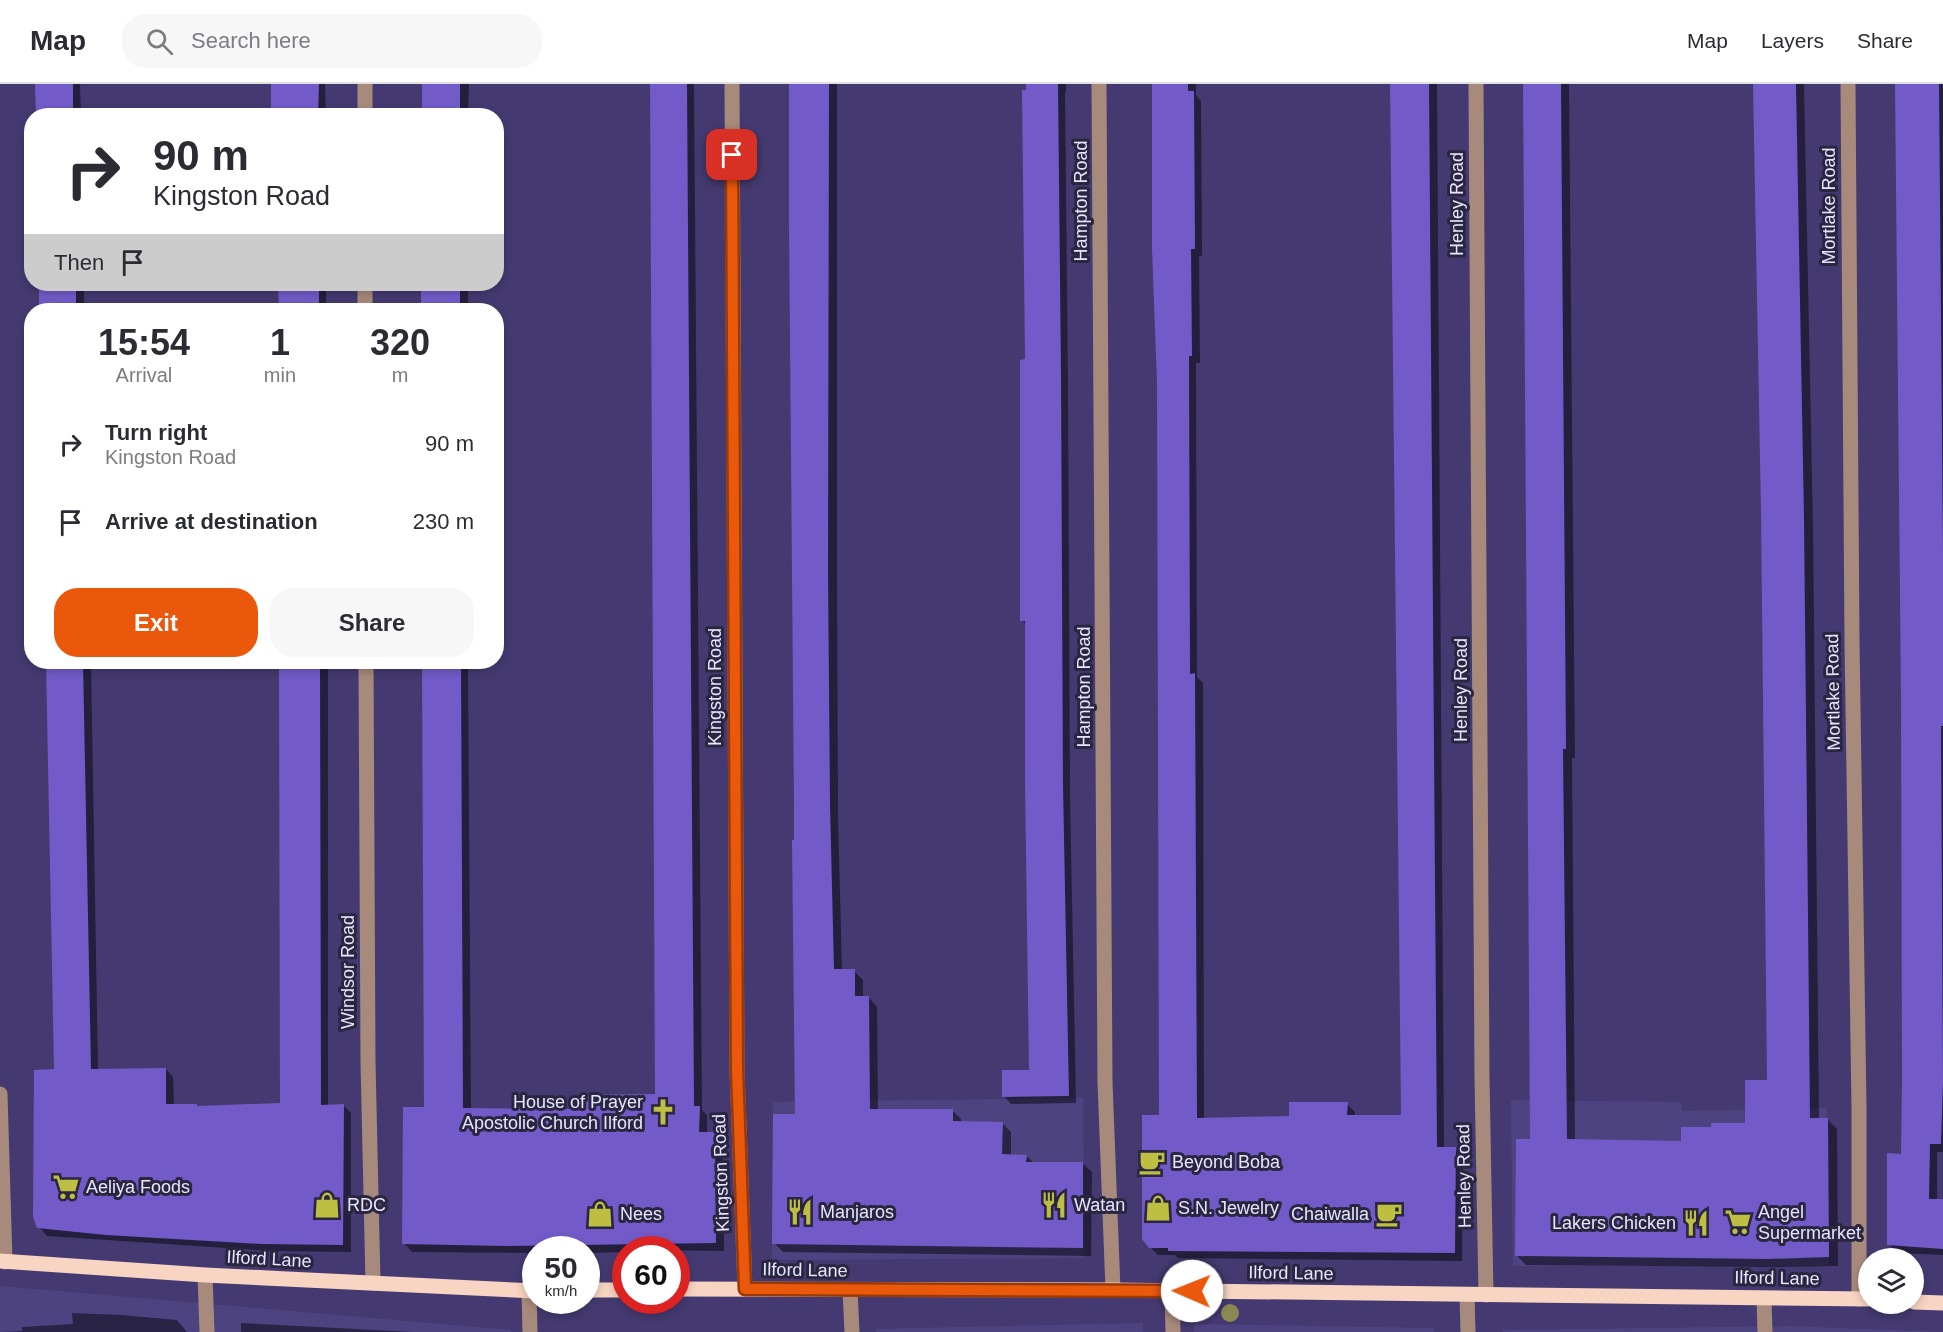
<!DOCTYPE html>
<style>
body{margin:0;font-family:Arial,sans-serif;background:#f7f7f7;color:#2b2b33;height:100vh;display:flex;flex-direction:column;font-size:22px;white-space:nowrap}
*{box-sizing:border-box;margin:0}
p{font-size:20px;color:#7c7c81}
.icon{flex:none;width:33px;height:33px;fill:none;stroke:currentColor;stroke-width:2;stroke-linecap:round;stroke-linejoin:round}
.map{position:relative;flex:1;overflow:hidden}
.side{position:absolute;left:24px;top:219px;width:480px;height:366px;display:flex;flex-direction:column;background:#fff;border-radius:24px;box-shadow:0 3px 9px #0003}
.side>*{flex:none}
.guide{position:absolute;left:24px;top:24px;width:480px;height:183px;border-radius:24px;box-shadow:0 3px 9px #0003;background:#fff;color:#2b2b33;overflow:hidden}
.fabs{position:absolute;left:1858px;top:1164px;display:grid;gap:12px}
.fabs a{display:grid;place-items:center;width:66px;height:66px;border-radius:50%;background:#fff;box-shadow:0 3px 9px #0003;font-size:30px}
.speed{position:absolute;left:522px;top:1152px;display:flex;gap:12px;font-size:30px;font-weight:700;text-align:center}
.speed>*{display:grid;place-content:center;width:78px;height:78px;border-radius:50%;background:#fff;box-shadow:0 3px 9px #0003;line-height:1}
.speed small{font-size:15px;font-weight:400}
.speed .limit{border:9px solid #d22;background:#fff;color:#111}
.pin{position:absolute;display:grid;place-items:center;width:51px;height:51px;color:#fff;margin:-26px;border-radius:12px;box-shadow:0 3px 9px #0006}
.me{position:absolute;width:66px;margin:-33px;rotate:271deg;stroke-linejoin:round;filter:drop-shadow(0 0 4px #0008)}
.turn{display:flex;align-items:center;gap:21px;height:126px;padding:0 30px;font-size:27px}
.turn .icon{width:78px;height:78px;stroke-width:2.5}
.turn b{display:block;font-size:42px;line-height:51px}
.then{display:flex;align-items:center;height:57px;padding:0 30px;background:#0003;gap:12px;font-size:22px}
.eta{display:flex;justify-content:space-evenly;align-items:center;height:102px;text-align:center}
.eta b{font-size:36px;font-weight:700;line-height:42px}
.primary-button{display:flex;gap:12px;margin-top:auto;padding:12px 30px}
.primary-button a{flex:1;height:69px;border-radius:24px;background:#ea580c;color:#fff;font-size:24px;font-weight:700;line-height:69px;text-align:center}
.primary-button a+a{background:#f7f7f7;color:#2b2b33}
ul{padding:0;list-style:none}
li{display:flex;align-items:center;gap:18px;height:78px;padding:0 30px}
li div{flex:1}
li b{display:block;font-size:22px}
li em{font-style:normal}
header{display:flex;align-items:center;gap:36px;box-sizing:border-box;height:84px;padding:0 30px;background:#fff;border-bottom:2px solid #e1e1e2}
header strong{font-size:28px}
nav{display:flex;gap:33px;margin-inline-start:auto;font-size:21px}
.search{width:420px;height:54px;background:#f7f7f7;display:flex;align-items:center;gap:15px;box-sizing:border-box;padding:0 21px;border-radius:24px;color:#7c7c81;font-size:22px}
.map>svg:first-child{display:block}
</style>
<header>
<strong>Map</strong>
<div class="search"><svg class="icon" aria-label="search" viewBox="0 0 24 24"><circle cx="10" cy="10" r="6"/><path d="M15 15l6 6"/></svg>Search here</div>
<nav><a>Map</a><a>Layers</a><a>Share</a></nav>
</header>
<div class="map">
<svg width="1943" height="1248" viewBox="0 0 1943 1248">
<rect width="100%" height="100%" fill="#443a71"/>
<path fill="#4e4381" d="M 1083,1014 L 1084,1174 L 772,1176 L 773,1018 Z
M 1511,1016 L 1681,1018 L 1682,1027 L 1827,1024 L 1829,1182 L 1513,1182 Z
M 0,1202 L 511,1246 L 511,1248 L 0,1248 Z
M 1143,1239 L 1143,1248 L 876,1248 L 876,1245 Z
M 1194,1240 L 1434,1244 L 1434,1248 L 1194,1248 Z
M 1789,1242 L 1940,1248 L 1503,1248 L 1503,1246 Z"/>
<path fill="#0007" d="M 37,0 L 80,0 L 81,32 L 38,32 Z
M 273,0 L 325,0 L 326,32 L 273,32 Z
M 423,0 L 469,0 L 468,32 L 423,32 Z
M 652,0 L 694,0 L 702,1026 L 707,1031 L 707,1049 L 714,1049 L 723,1057 L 724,1167 L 626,1166 L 626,1168 L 586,1169 L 586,1166 L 536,1166 L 536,1169 L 412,1168 L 404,1159 L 425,1025 L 424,578 L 468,578 L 471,1026 L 584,1026 L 657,1011 Z
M 791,0 L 837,0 L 837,497 L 838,731 L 842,887 L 854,887 L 863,896 L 863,914 L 869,914 L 877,923 L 878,1026 L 952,1026 L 961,1035 L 961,1039 L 1003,1040 L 1011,1048 L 1011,1072 L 1027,1072 L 1034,1079 L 1083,1080 L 1092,1088 L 1091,1172 L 783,1168 L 774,1159 L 797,1031 Z
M 1027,0 L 1066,0 L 1066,8 L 1065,8 L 1068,299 L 1070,711 L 1076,1019 L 1011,1020 L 1004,1012 L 1031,987 L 1026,541 L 1022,536 L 1026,277 Z
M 1154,0 L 1196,0 L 1196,11 L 1201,17 L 1202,172 L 1199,172 L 1200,279 L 1196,279 L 1197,593 L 1203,599 L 1204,1035 L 1290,1033 L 1347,1020 L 1355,1028 L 1355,1032 L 1403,1032 L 1392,0 L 1437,0 L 1444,1065 L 1455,1065 L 1463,1073 L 1462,1177 L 1178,1174 L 1175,1171 L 1158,1171 L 1150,1163 L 1160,1033 L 1158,297 Z
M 1524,0 L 1569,0 L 1575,674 L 1572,674 L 1575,1057 L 1682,1058 L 1713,1045 L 1746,1041 L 1768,997 L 1762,426 L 1754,0 L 1804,0 L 1813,444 L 1819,1036 L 1828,1036 L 1837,1045 L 1838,1182 L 1778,1183 L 1526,1181 L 1516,1171 L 1531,1056 Z
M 1897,0 L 1943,0 L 1943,1068 L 1937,1068 L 1937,1116 L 1943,1116 L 1943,1171 L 1897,1169 L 1889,1160 L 1903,1071 L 1903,613 Z
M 41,200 L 84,200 L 84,226 L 41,226 Z
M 279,200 L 326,200 L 326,226 L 280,226 Z
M 424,200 L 468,200 L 468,226 L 424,226 Z
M 48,578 L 91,578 L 98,986 L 166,985 L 173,993 L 174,1021 L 198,1023 L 281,1021 L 281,578 L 328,578 L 328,1022 L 343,1021 L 351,1029 L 351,1168 L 270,1167 L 47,1152 L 39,1143 L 55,987 Z
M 72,1229 L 122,1231 L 177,1236 L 187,1248 L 0,1248 L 22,1247 L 22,1243 L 73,1240 Z
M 241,1239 L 414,1248 L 241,1248 Z"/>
<path fill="#725bc8" d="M 35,0 L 73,0 L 73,32 L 36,32 Z
M 271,0 L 319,0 L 318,32 L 271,32 Z
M 422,0 L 460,0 L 460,32 L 422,32 Z
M 650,0 L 687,0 L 694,1022 L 700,1022 L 699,1048 L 715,1048 L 716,1159 L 505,1162 L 402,1160 L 403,1023 L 424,1023 L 422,578 L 461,578 L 463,1024 L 582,1025 L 582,1011 L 655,1010 Z
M 789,0 L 829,0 L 828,487 L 830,721 L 834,885 L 855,885 L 855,912 L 869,912 L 870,1025 L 953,1025 L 953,1037 L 1003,1038 L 1002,1070 L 1027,1071 L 1026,1078 L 1083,1078 L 1083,1164 L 772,1160 L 773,1030 L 795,1030 L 792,756 L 794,756 L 794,722 L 789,140 Z
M 1026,0 L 1058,0 L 1061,291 L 1063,702 L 1069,1012 L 1002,1013 L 1002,986 L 1029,986 L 1025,697 L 1025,537 L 1020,537 L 1020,276 L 1025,275 L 1022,6 L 1026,6 Z
M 1152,0 L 1188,0 L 1188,7 L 1194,7 L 1195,165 L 1191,165 L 1192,272 L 1189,272 L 1190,590 L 1195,589 L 1197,1034 L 1289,1032 L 1289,1018 L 1348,1018 L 1347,1031 L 1401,1031 L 1390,0 L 1429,0 L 1437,1063 L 1456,1063 L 1455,1169 L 1168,1167 L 1168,1164 L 1149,1164 L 1142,1155 L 1142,1031 L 1159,1031 L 1157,298 L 1152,165 Z
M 1523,0 L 1561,0 L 1566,665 L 1563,665 L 1567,1055 L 1681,1057 L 1681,1043 L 1711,1043 L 1711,1039 L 1745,1039 L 1745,996 L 1767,996 L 1761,426 L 1753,0 L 1796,0 L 1804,434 L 1810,1034 L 1828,1034 L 1829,1173 L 1768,1175 L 1515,1172 L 1516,1055 L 1530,1055 Z
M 1895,0 L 1939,0 L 1943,468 L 1943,642 L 1941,642 L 1943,997 L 1941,1060 L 1930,1060 L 1929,1115 L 1943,1115 L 1943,1165 L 1887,1161 L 1887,1069 L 1901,1070 L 1902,997 L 1901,613 Z
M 39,200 L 76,200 L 76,226 L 39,226 Z
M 278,200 L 319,200 L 319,226 L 279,226 Z
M 421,200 L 460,200 L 460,226 L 421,226 Z
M 46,578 L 83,578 L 91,985 L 166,984 L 166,1020 L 197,1020 L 197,1022 L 280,1019 L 279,578 L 320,578 L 321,1021 L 344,1020 L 343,1161 L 261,1160 L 106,1151 L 37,1144 L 33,1133 L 34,986 L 54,985 Z"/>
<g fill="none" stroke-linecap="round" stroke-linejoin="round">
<path stroke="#a78a7b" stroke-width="15" d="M 732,0 L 737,986 L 745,1205
M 1099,0 L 1105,998 L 1113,1206
M 1476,0 L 1482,993 L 1486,1211
M 1848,0 L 1852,557 L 1859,1023 L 1859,1215
M 365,32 L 365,0
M 365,200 L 365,226
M 366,578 L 368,978 L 373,1199
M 0,1010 L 5,1178
M 205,1191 L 207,1248
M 850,1206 L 852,1248
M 529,1207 L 530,1248
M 1172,1207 L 1173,1248
M 1467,1211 L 1468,1248
M 1764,1214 L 1765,1248"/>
<path stroke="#f8d5c2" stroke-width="15" d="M 0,1177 L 205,1191 L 536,1207
M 676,1205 L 1113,1206 L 1869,1215
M 586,1206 L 626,1206
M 1914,1218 L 1943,1219"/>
</g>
<circle fill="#8c8854" cx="1230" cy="1229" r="9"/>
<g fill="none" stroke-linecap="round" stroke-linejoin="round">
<g stroke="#983908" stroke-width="15">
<path id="route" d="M 732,71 L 737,986 L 745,1205 L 1192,1207"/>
</g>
<use href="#route" stroke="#ea580c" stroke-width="10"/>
</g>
<defs>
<g id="church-bare" transform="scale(2.07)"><path d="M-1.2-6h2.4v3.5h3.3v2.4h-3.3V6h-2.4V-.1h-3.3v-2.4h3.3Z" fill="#bebf42" stroke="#2a2640" stroke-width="2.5" paint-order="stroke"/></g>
<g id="cafe-bare" transform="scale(2.07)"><path d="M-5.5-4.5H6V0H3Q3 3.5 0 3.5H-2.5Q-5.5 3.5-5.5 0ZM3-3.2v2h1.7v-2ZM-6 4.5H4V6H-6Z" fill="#bebf42" stroke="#2a2640" stroke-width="2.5" paint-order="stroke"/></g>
<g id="supermarket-bare" transform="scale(2.07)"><path d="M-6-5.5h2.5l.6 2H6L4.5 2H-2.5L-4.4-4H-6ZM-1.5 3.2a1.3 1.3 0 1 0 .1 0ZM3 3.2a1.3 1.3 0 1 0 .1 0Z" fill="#bebf42" stroke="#2a2640" stroke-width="2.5" paint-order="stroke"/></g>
<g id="shop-bare" transform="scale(2.07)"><path d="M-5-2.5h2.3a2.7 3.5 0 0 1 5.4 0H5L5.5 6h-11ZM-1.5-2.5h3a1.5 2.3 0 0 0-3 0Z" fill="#bebf42" stroke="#2a2640" stroke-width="2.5" paint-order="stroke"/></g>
<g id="restaurant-bare" transform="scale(2.07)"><path d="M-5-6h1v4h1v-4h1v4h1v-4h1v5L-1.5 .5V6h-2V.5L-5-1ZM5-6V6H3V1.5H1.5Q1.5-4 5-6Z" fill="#bebf42" stroke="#2a2640" stroke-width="2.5" paint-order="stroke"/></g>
</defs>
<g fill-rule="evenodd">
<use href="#church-bare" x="663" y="1028"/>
<use href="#cafe-bare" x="1152" y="1078"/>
<use href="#supermarket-bare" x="66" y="1103"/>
<use href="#shop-bare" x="327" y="1121"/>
<use href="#restaurant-bare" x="1054" y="1121"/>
<use href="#shop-bare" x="1158" y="1124"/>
<use href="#restaurant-bare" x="800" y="1128"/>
<use href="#shop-bare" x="600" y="1130"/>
<use href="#cafe-bare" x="1389" y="1130"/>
<use href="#supermarket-bare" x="1738" y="1138"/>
<use href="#restaurant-bare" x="1696" y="1139"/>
</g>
<g text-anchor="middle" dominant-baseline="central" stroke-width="6" stroke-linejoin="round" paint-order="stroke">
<g font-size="18" fill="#e6e4ff" stroke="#2a2640">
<text transform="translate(1081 117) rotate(-90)">Hampton Road</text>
<text transform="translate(1457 120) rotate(-90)">Henley Road</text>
<text transform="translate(1829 122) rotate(-90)">Mortlake Road</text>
<text transform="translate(715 603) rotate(-90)">Kingston Road</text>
<text transform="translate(1084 603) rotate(-90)">Hampton Road</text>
<text transform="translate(1461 606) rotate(-90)">Henley Road</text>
<text transform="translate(1833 608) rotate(-91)">Mortlake Road</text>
<text transform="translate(348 888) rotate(-90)">Windsor Road</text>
<text transform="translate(721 1089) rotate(-92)">Kingston Road</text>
<text transform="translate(1464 1092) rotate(-91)">Henley Road</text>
<text transform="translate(269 1175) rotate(3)">Ilford Lane</text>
<text transform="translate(805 1186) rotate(1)">Ilford Lane</text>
<text transform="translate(1291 1189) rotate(1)">Ilford Lane</text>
<text transform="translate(1777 1194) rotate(1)">Ilford Lane</text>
</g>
<g font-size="18" fill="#e6e4ff" stroke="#2a2640" text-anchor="start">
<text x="643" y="1018" text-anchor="end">House of Prayer<tspan x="643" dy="21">Apostolic Church Ilford</tspan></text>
<text x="1172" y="1078">Beyond Boba</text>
<text x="86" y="1103">Aeliya Foods</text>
<text x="347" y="1121">RDC</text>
<text x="1074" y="1121">Watan</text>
<text x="1178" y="1124">S.N. Jewelry</text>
<text x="820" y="1128">Manjaros</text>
<text x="1758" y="1128">Angel<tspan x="1758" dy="21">Supermarket</tspan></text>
<text x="620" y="1130">Nees</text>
<text x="1369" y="1130" text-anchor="end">Chaiwalla</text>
<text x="1676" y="1139" text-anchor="end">Lakers Chicken</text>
</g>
</g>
</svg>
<div class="fabs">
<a><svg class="icon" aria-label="layers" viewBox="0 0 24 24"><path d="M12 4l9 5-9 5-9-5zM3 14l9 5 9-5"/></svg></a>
</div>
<div class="speed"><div>50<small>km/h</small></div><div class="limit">60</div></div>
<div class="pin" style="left:732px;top:71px;background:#d93025"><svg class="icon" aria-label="arrive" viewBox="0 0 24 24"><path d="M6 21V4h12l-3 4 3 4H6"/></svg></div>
<svg class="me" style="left:1192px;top:1207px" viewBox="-20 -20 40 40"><circle r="19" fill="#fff"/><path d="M0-13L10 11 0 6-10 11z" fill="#ea580c"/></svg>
<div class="guide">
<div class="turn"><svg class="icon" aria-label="right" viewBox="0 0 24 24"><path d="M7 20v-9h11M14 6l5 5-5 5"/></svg><div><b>90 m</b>Kingston Road</div></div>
<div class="then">Then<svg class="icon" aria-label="arrive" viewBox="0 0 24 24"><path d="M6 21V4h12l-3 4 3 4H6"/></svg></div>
</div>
<section class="side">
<div class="eta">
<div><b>15:54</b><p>Arrival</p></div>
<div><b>1</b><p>min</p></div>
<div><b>320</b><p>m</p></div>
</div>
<ul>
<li><svg class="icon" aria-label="right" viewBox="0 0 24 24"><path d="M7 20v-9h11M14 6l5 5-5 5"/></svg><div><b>Turn right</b><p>Kingston Road</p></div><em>90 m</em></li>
<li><svg class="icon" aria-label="arrive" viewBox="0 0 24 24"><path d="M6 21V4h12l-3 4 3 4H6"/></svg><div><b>Arrive at destination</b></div><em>230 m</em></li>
</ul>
<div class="primary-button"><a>Exit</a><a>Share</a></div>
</section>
</div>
